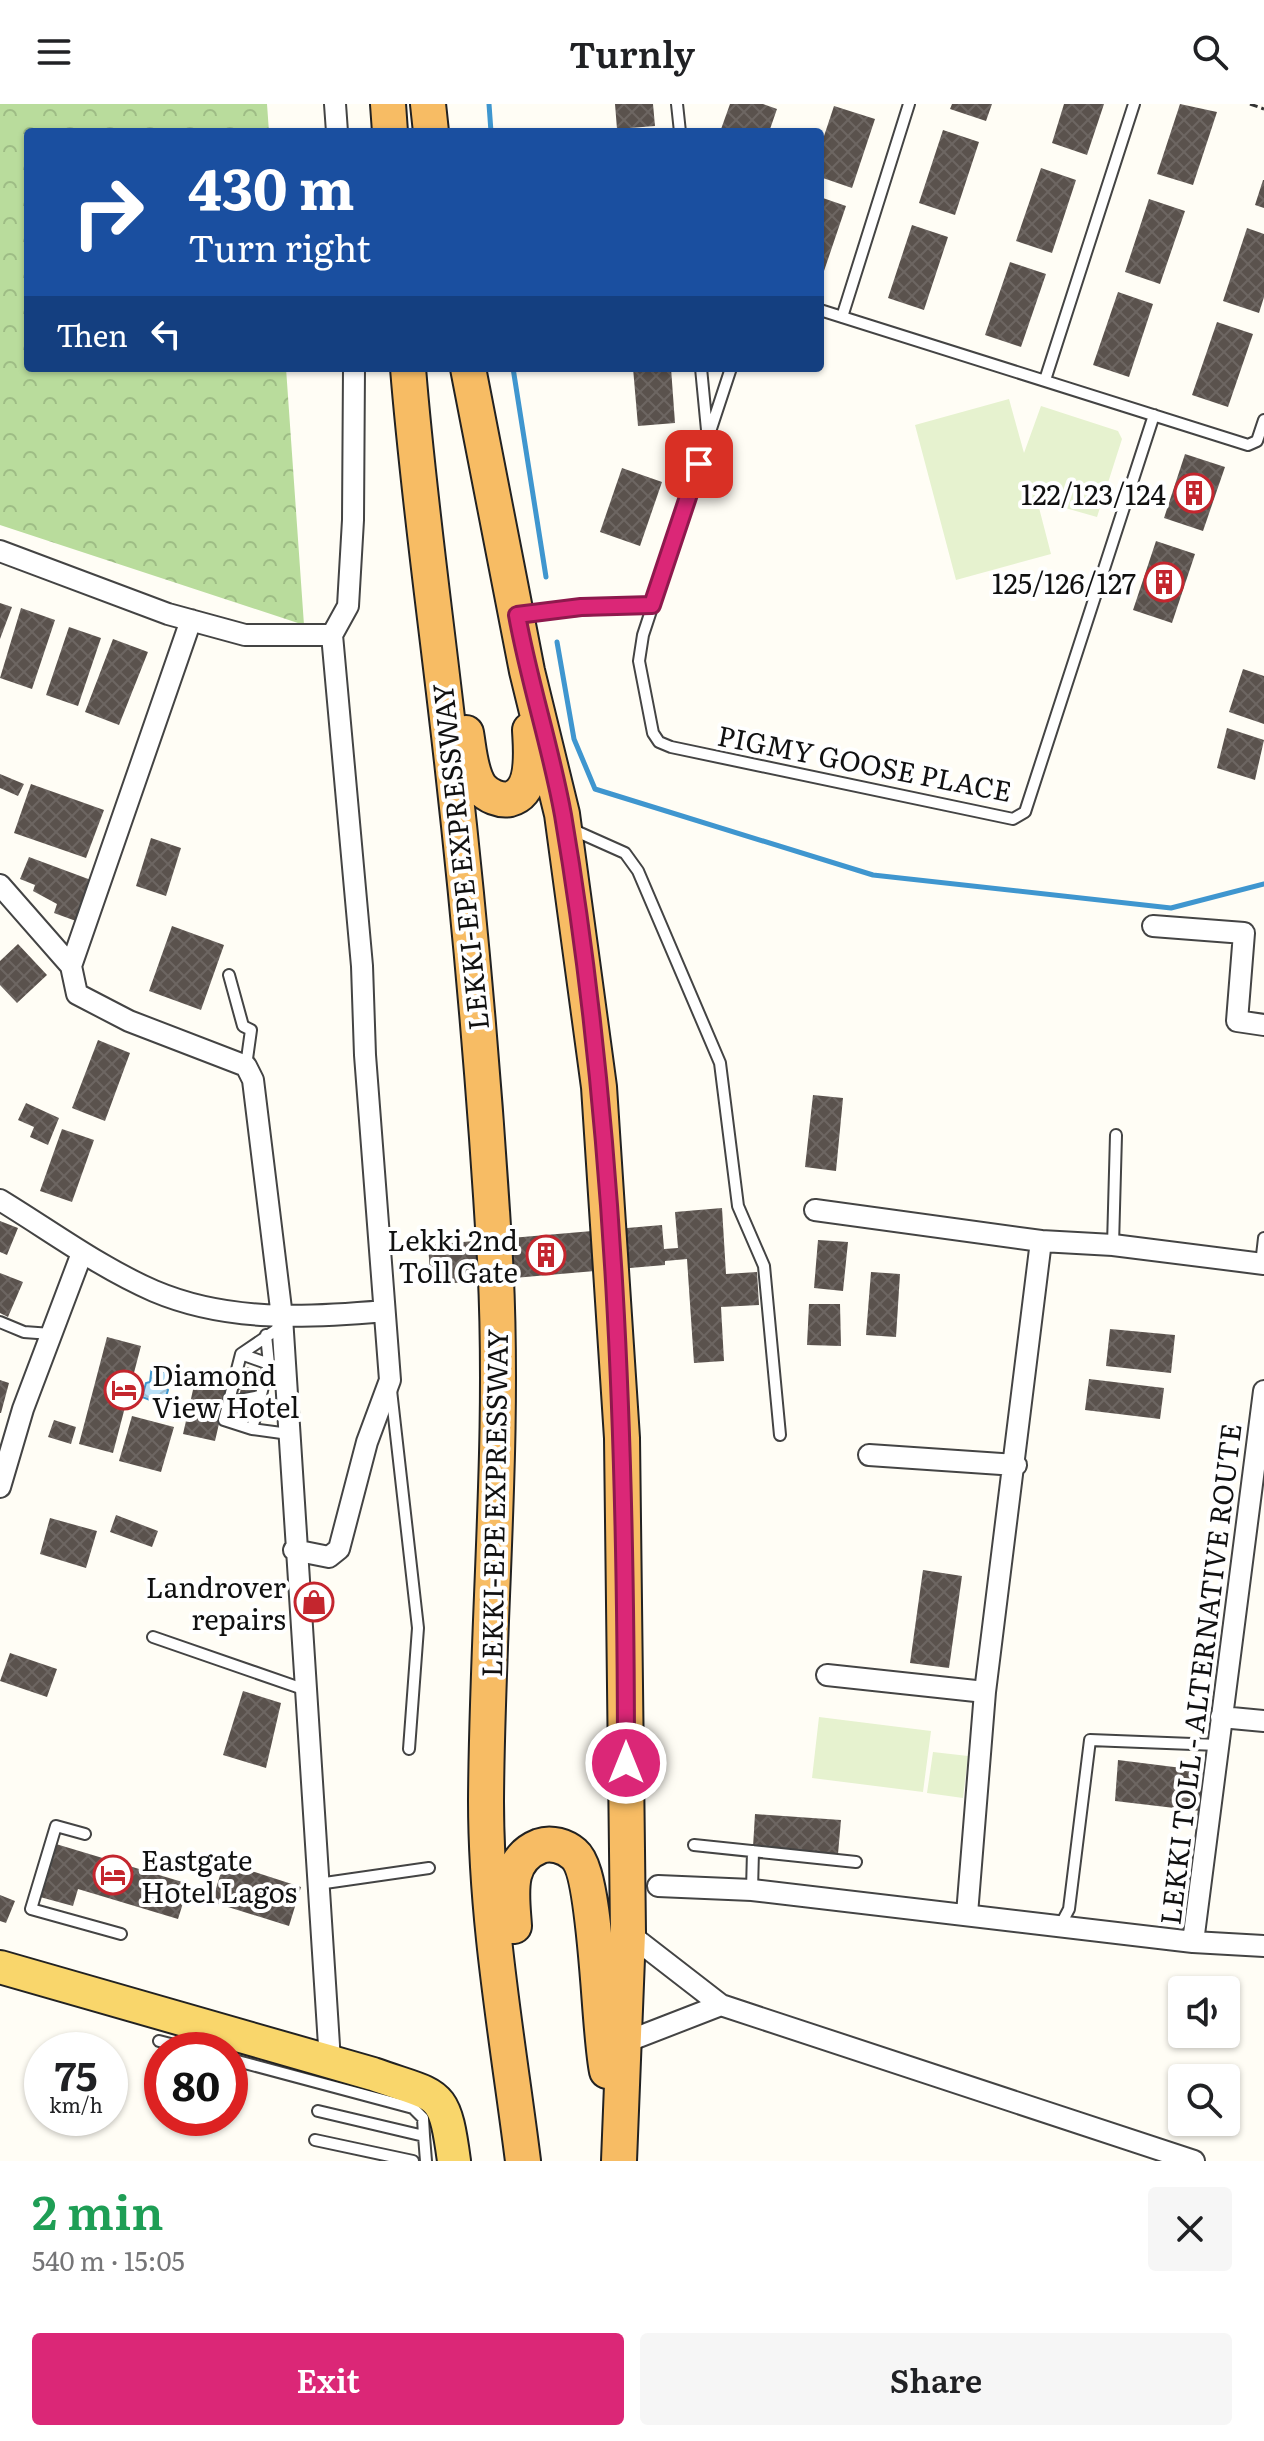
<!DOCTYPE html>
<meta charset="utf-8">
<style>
body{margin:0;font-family:Literata,serif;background:#f6f6f6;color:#202124;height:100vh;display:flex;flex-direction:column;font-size:30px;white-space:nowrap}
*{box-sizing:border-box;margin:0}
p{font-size:26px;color:#757577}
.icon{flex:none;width:44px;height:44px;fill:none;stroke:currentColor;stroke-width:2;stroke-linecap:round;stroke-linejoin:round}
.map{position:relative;height:2057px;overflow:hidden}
.sheet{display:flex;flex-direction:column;background:#fff;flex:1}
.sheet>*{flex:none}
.top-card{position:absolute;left:24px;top:24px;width:800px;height:244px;border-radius:8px;box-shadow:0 2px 6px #0004;background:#1a4fa0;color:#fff;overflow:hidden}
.fabs{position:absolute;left:1168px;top:1872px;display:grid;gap:16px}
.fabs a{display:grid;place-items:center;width:72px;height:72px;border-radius:8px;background:#fff;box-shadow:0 2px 6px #0004;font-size:40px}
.speed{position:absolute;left:24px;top:1928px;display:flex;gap:16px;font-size:40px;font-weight:700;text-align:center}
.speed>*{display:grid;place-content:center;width:104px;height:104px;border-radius:50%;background:#fff;box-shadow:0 2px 6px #0004;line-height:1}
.speed small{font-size:20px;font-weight:400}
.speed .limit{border:12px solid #d22;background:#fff;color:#111}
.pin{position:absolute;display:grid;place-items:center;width:68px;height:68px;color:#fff;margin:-34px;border-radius:16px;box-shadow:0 4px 12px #0006}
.me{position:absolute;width:88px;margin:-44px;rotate:0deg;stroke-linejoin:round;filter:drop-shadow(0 0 6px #0008)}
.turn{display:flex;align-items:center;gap:28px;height:168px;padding:0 32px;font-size:36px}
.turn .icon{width:104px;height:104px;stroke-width:2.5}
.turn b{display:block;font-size:56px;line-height:68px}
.then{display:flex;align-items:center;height:76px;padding:0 32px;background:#0003;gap:16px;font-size:30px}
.round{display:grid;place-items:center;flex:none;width:84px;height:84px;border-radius:8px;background:#f6f6f6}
.summary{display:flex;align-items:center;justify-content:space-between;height:136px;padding:0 32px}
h1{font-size:48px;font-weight:600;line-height:60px;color:#1e9e55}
.button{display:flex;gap:16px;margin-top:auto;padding:16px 32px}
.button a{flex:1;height:92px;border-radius:8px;background:#db2777;color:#fff;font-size:32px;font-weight:600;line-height:92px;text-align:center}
.button a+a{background:#f6f6f6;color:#202124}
header{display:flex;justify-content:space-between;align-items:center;height:104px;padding:0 32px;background:#fff;font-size:36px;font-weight:600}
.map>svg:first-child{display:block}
</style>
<header><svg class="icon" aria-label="menu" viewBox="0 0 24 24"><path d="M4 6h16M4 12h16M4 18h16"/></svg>Turnly<svg class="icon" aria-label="search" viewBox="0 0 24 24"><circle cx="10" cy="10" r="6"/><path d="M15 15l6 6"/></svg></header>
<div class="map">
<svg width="1264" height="2057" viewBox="0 0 1264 2057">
<defs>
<pattern id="forest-crowns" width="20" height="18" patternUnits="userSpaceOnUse" patternTransform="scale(2)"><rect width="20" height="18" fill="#b9dc9c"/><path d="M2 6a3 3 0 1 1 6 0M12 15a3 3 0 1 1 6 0" fill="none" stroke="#9ebc85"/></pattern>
<pattern id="water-waves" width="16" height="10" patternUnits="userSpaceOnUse" patternTransform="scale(2)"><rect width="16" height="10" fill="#b9e0f7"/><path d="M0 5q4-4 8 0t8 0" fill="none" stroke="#9ebfd3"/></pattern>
<pattern id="building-cross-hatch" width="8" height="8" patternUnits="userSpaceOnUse" patternTransform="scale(2)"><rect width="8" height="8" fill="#5a524d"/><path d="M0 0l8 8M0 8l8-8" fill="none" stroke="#6d6662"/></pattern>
</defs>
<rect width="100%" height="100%" fill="#fffdf5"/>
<path fill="url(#forest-crowns)" d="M 0,0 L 267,0 L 269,28 L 28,28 L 28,264 L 286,264 L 304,521 L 0,421 Z"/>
<path fill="#e6f2cf" d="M 1009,295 L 1024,349 L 1041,302 L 1118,327 L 1122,335 L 1097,413 L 1037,396 L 1051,450 L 956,476 L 915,321 Z
M 819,1613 L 931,1627 L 923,1688 L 812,1674 Z
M 933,1648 L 968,1652 L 963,1694 L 927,1689 Z"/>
<path fill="url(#water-waves)" stroke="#3f96cf" stroke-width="2" d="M 156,1259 L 174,1267 L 165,1282 L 168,1286 L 164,1299 L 160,1300 L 142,1293 L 146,1279 L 150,1278 L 152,1261 Z"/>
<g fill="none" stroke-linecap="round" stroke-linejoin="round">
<path stroke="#3f96cf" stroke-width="5" d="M 489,0 L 491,28
M 513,264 L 546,473
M 557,538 L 574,635 L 595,685 L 873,771 L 1171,804 L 1264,780"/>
</g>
<path fill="url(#building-cross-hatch)" d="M 615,0 L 653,0 L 655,22 L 617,25 Z
M 730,0 L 763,0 L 777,5 L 769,28 L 720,28 Z
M 952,0 L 992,0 L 986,17 L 950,5 Z
M 1064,0 L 1104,0 L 1087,51 L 1052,39 Z
M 1180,0 L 1217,8 L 1193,81 L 1157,70 Z
M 834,2 L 875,15 L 852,84 L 820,73 L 820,44 Z
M 943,26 L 979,38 L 955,111 L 919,99 Z
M 1041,64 L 1076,76 L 1052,149 L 1016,137 Z
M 1263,76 L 1264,76 L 1264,104 L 1255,101 Z
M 820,93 L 846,102 L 824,167 L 820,166 Z
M 1149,95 L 1185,107 L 1160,180 L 1125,168 Z
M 912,121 L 948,133 L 924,206 L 888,194 Z
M 1247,124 L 1264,130 L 1264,193 L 1259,209 L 1223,197 Z
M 1010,158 L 1046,170 L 1021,243 L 985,231 Z
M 1118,188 L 1153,200 L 1129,273 L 1093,261 Z
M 1217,218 L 1253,230 L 1228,303 L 1192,291 Z
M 633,264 L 671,264 L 675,319 L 638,322 Z
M 1185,350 L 1225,363 L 1203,427 L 1164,414 Z
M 622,364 L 662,378 L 640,442 L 600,428 Z
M 1156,437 L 1195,450 L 1172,519 L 1133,506 Z
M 0,499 L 12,503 L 0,535 Z
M 21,504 L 55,516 L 32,585 L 0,574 Z
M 69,523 L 101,534 L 78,602 L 46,591 Z
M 113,535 L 148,548 L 119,621 L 85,608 Z
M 1243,565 L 1264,572 L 1264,620 L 1229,608 Z
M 1227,624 L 1264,636 L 1255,676 L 1217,664 Z
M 0,670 L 24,680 L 18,692 L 0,684 Z
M 31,680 L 104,706 L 86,754 L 14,729 Z
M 151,734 L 181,744 L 166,792 L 136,782 Z
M 29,753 L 91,776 L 76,817 L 54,809 L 57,800 L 33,787 L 35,781 L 20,775 Z
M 172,822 L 224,841 L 201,906 L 149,887 Z
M 18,840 L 47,871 L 17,899 L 0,881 L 0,857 Z
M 98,936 L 130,949 L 105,1017 L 72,1004 Z
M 813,991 L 843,994 L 836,1067 L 805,1063 Z
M 26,999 L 59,1014 L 48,1041 L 30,1033 L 34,1023 L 18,1016 Z
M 62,1025 L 94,1036 L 72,1098 L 40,1087 Z
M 722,1104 L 726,1170 L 757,1168 L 759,1201 L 721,1203 L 724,1257 L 694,1259 L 687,1155 L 665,1157 L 665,1161 L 431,1181 L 428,1141 L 662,1121 L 664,1145 L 678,1144 L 675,1108 Z
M 0,1117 L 18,1124 L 7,1151 L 0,1148 Z
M 818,1136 L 848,1138 L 843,1187 L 814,1184 Z
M 871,1168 L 900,1170 L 896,1233 L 866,1231 Z
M 0,1169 L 23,1178 L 8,1213 L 0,1209 Z
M 809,1200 L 840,1200 L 841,1242 L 807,1241 Z
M 1110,1225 L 1175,1231 L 1171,1269 L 1106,1262 Z
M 107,1233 L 141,1242 L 113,1349 L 79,1340 Z
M 247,1263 L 263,1267 L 250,1314 L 234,1310 Z
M 1089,1275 L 1164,1284 L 1160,1315 L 1085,1306 Z
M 0,1276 L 9,1279 L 1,1309 L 0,1309 Z
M 195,1277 L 227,1285 L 215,1337 L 183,1330 Z
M 132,1312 L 174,1323 L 161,1368 L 119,1357 Z
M 54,1316 L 76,1323 L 71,1340 L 48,1333 Z
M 116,1411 L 158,1427 L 152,1443 L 110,1428 Z
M 50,1414 L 97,1427 L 86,1464 L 40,1450 Z
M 923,1466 L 962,1472 L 949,1564 L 910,1559 Z
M 10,1549 L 57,1565 L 47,1593 L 0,1577 Z
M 243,1587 L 281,1599 L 266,1664 L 223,1651 Z
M 1118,1656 L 1222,1669 L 1217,1709 L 1115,1697 Z
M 755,1710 L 841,1716 L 838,1750 L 753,1743 Z
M 56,1740 L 189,1780 L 178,1815 L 78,1785 L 73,1802 L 40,1793 Z
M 224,1758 L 301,1783 L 289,1822 L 212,1798 Z
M 0,1791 L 15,1797 L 6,1819 L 0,1817 Z"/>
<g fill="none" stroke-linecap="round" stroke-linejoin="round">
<g stroke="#444" stroke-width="14">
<path id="service" d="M 677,0 L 680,28
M 820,206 L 1248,341 L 1257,337 L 1264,316
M 842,213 L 909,0
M 701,264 L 707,326
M 731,264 L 643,531 L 639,557 L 653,629 L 659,638 L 671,643 L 1013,715 L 1025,708 L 1154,311
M 1045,276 L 1134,0
M 519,510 L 652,501
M 569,724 L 625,749 L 638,767 L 720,959 L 738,1102 L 764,1162 L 780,1331
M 229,871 L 243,922 L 251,926 L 246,962
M 1113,1141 L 1116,1031
M 1261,1160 L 1264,1134
M 0,1218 L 24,1228 L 51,1230
M 266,1231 L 269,1260
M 241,1250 L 269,1260 L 252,1325 L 224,1316 L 241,1250 L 282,1222
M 234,1280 L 266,1272
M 391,1286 L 418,1524 L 409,1645
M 229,1298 L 260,1292
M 252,1325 L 289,1330
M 153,1533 L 306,1586
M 85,1730 L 56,1722 L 31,1805 L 121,1830
M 694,1741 L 856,1758
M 318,1780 L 429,1764
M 752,1786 L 753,1747
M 1060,1822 L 1069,1805 L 1090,1636 L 1218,1641
M 159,1937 L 194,1946
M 230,1955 L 413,2004 L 423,2014 L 424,2032
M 318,2007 L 424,2032 L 426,2057
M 315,2036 L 413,2057"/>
</g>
<g stroke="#444" stroke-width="24">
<path id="minor" d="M 335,0 L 337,28
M 0,447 L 168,510 L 245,531 L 332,531
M 0,781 L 71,862 L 77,890 L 129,917 L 246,962 L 253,976 L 282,1213 L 330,1957
M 1153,822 L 1244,829 L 1237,917 L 1264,921
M 71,862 L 191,516
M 0,1096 C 51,1127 99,1163 154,1187 C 227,1218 306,1214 384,1207
M 815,1106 L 1041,1137
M 1264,1287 L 1193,1838 L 1264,1842
M 869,1351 L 1016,1361
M 0,1383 L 23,1305 L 82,1149
M 294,1446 L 329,1453 L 339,1445 L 367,1338 L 390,1276 L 365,951 L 362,862 L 332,531 L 348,502 L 353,416 L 354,264
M 827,1571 L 985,1588
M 1221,1613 L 1264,1617
M 658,1782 L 752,1786 L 1193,1838
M 967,1810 L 985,1588 L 1041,1137 L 1113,1141 L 1264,1160
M 628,1829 L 721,1901 L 1194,2057
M 623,1939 L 721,1901"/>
</g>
<g stroke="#222" stroke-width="36">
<path id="primary" d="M 0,1863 L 373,1970 C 440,1994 444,1983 454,2057"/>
</g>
<g stroke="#222" stroke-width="38">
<path id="trunk" d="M 388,0 L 390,28
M 428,0 L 431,28
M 408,264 C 417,376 432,486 445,597 C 467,782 484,969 495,1155 C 505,1336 487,1516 486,1697 C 486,1818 508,1938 523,2057
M 468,264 L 527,567 L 562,710 L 599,983 L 622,1334 L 628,1829 L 619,2057
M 466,629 C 469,645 470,670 481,684 C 488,692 500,697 510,695 C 536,688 531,647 530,626
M 514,1822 C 512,1791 505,1756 540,1742 C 551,1738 565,1742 574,1750 C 598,1770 598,1927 607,1967"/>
</g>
<path stroke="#333" stroke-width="3" stroke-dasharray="8 4" stroke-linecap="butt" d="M 1250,0 L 1264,5"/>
<use href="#service" stroke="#fff" stroke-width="10"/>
<use href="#minor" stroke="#fff" stroke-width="20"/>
<use href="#primary" stroke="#f9d66b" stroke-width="32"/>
<use href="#trunk" stroke="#f7bc64" stroke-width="34"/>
</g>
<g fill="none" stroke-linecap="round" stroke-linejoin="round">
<g stroke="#8e194d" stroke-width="20">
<path id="route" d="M 626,1659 C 626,1343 616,1023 563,711 C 551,644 529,578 517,511 L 581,503 L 652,501 L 699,360"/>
</g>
<use href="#route" stroke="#db2777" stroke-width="14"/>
</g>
<defs>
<g id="building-ring" transform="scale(2)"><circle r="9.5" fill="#fff" stroke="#c4262e" stroke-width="1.5"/><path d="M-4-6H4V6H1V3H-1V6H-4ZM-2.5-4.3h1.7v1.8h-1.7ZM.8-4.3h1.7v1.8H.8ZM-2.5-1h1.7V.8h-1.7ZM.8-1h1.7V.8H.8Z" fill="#c4262e"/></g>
<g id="hotel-ring" transform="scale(2)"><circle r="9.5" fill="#fff" stroke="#c4262e" stroke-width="1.5"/><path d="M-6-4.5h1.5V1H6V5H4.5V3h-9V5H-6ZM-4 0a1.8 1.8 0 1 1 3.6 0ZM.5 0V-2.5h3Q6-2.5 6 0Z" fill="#c4262e"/></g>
<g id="shop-ring" transform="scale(2)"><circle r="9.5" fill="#fff" stroke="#c4262e" stroke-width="1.5"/><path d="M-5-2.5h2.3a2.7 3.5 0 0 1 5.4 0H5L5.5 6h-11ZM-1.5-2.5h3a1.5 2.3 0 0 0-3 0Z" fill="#c4262e"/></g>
</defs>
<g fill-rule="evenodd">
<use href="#building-ring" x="1194" y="389"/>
<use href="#building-ring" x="1164" y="478"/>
<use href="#building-ring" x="546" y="1151"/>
<use href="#hotel-ring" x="124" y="1286"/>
<use href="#shop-ring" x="314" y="1498"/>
<use href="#hotel-ring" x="113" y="1771"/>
</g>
<g text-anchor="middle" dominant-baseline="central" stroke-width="8" stroke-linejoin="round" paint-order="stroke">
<g font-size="28" fill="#111" stroke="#fff" text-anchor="end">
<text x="1166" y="389">122/123/124</text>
<text x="1136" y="478">125/126/127</text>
<text x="518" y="1135">Lekki 2nd<tspan x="518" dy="32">Toll Gate</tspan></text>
<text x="152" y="1270" text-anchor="start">Diamond<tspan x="152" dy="32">View Hotel</tspan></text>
<text x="286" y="1482">Landrover<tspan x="286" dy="32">repairs</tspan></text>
<text x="141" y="1755" text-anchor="start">Eastgate<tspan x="141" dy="32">Hotel Lagos</tspan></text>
</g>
<g font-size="28" fill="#111" stroke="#fff">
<text transform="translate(865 658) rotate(11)">PIGMY GOOSE PLACE</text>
<text transform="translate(459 753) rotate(-96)">LEKKI-EPE EXPRESSWAY</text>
<text transform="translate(493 1399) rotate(-89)">LEKKI-EPE EXPRESSWAY</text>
<text transform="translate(1199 1570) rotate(-83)">LEKKI TOLL - ALTERNATIVE ROUTE</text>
</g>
</g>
</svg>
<div class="fabs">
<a><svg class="icon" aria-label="sound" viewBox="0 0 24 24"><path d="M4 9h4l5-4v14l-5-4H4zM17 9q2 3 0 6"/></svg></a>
<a><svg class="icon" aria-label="search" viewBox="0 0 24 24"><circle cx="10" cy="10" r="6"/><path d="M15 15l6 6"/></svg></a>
</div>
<div class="speed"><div>75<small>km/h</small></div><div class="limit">80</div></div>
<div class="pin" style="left:699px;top:360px;background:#d93025"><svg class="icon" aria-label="arrive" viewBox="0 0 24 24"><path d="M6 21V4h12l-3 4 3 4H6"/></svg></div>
<svg class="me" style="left:626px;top:1659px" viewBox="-20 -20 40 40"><circle r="17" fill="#db2777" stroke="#fff" stroke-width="3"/><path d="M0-11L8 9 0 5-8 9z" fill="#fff"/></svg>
<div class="top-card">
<div class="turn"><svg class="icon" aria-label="right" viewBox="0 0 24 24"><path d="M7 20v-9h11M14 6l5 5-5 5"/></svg><div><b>430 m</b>Turn right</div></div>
<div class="then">Then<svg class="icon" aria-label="left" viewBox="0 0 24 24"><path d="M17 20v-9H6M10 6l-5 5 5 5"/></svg></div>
</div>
</div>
<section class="sheet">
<div class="summary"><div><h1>2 min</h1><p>540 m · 15:05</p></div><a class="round"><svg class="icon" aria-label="close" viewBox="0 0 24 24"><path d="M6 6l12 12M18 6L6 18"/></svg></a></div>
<div class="button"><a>Exit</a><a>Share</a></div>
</section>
